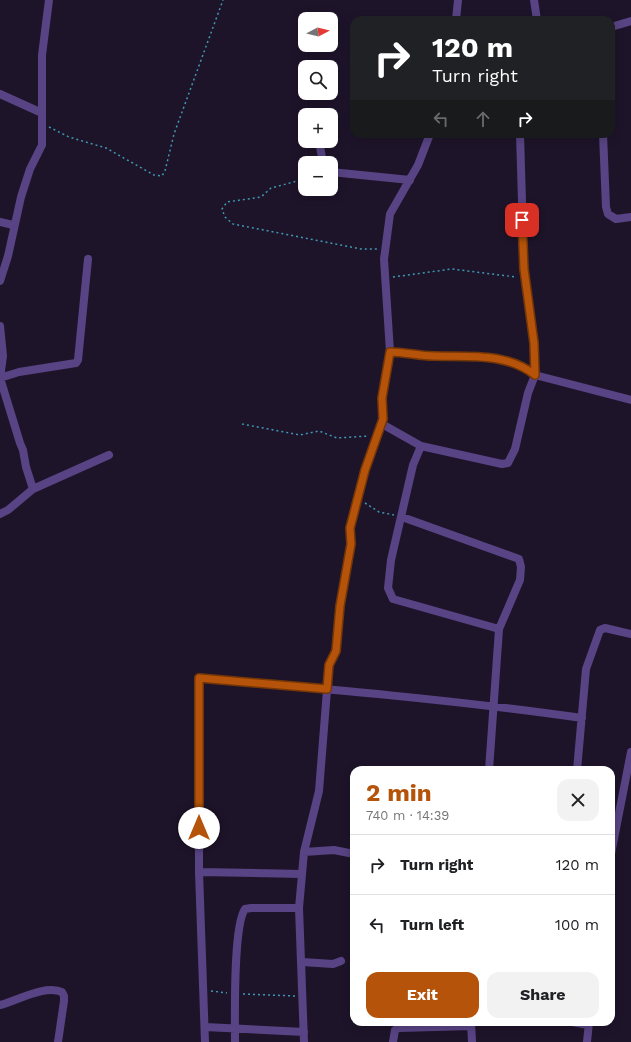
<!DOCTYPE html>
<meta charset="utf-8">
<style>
body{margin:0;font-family:"Work Sans",sans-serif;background:#f2f2f2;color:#202124;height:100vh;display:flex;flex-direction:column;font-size:15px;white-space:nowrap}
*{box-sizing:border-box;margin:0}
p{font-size:13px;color:#757577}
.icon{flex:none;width:22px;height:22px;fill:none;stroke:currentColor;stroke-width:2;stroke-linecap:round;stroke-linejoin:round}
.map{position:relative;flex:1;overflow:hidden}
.side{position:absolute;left:350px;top:766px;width:265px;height:260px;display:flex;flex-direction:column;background:#fff;border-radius:12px;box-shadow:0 2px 10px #0003}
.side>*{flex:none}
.top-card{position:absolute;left:350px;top:16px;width:265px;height:122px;border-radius:12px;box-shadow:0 2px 10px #0003;background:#202124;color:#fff;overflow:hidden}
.needle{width:26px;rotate:83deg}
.buttons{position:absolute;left:298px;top:12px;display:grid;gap:8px}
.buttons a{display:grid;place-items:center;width:40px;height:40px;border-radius:8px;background:#fff;box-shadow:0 2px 10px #0003;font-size:20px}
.pin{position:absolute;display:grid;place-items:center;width:34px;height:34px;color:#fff;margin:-17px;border-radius:8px;box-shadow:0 2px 6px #0006}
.me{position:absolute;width:44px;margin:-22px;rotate:0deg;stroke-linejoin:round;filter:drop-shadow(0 0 3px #0008)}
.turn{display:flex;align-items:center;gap:14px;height:84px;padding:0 16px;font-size:18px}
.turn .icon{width:52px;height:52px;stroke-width:2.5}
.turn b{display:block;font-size:28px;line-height:34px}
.lanes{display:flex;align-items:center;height:38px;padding:0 16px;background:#0003;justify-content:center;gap:20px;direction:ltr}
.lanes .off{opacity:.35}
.round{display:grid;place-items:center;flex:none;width:42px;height:42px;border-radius:12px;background:#f2f2f2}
.headline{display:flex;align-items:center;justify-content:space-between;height:68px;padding:0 16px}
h1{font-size:24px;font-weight:700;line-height:30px;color:#b45309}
.action{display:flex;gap:8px;margin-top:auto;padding:8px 16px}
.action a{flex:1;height:46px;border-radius:12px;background:#b45309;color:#fff;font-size:16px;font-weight:700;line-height:46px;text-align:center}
.action a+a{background:#f2f2f2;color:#202124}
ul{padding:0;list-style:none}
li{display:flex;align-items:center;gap:12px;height:60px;padding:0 16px;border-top:1px solid #e0e0e0}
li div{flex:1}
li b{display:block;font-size:15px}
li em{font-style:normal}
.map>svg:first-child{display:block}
</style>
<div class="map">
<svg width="631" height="1042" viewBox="0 0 631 1042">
<rect width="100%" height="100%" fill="#1e142a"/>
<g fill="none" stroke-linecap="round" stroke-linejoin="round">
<path stroke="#3e98b2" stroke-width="1.5" stroke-dasharray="2 3" stroke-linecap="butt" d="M 49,127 L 69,137 L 106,148 L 154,175 L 162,176 L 165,171 L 174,134 L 223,0
M 305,179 L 271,188 L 261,197 L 227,202 L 222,209 L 225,217 L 233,224 L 361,249 L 377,249
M 393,277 L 452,269 L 516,277
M 242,424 L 300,435 L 319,431 L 337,438 L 369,436
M 365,503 L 379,512 L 394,515
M 211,991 L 227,993
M 243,994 L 295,996"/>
<path stroke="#584484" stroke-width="8" d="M 534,0 L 537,20
M 456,20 L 458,0
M 611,27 L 631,21
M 0,94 L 42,113
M 603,134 L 606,207 L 608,214 L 616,219 L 631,217
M 319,141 L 323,163
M 331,172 L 410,180
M 0,222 L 13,225
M 0,281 L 8,256 L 21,197 L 30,169 L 42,145 L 42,55 L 49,0
M 0,326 L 3,356 L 0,378
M 390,352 C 405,352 419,356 433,356 C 468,357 506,352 535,375 L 631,400
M 382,424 L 421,446
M 33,489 L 26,467 L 23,450 L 20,443 L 0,378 L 19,372 L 76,363 L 78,360 L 88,259
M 0,514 L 8,510 L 33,489 L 109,455
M 402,517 L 519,559 L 521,567 L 520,580 L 499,629 L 489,770
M 499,629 L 393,599 L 388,588 L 391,560 L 413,465 L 421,446 L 502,464 L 508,463 L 515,449 L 528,393 L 535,375 L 534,343 L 524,269 L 520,134
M 577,770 L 586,669 L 600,630 L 605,628 L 631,634
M 304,852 L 334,850 L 354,854
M 611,854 L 631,752
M 199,872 L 302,874
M 302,962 L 333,964 L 341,961
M 0,1005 C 16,1001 46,984 62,992 L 64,996 L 64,1001 L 58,1042
M 471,1022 L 472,1042
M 572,1022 L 588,1025
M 205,1027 L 304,1032
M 205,1042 L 199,872 L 199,678 C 327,689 455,700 582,718
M 235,1042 C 235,1017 233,926 245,909 L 251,908 L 299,908
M 304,1042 L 299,908 L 304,852 L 319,791 L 329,665 L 336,651 L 340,606 L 351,544 L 350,528 L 365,470 L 383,419 L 382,398 L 390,352 L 384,259 L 390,214 L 418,165 L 430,134
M 393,1042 L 395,1030 L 399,1028 L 471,1026
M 587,1042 L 589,1022"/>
</g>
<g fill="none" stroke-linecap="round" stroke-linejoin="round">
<g stroke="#753606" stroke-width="10">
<path id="route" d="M 199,828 L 199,678 L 327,689 L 329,665 L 336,651 L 340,606 L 351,544 L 350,528 L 365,470 L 383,419 L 382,398 L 390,352 C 405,352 419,356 433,356 C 468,357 506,352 535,375 L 534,343 L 524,269 L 522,220"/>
</g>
<use href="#route" stroke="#b45309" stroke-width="7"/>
</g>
</svg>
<div class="buttons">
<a><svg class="needle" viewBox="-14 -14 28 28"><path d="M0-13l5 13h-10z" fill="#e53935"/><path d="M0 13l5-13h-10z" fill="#757577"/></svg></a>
<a><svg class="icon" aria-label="search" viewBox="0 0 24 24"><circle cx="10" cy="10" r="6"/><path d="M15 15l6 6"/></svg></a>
<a>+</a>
<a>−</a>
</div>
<div class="pin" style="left:522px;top:220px;background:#d93025"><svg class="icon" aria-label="arrive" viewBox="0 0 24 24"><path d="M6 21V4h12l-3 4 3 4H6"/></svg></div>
<svg class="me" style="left:199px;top:828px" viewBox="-20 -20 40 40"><circle r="19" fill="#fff"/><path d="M0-13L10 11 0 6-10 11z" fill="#b45309"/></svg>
<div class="top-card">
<div class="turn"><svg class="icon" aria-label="right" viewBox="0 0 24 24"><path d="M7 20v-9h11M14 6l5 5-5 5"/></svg><div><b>120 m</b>Turn right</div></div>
<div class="lanes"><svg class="icon off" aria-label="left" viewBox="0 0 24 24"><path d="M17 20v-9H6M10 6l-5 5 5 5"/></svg><svg class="icon off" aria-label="ahead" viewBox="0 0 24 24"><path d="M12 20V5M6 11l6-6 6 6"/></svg><svg class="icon" aria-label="right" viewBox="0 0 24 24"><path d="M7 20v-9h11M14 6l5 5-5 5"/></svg></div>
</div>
<section class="side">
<div class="headline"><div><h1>2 min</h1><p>740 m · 14:39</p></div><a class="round"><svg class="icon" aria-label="close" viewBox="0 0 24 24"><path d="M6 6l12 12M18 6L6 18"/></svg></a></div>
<ul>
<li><svg class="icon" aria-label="right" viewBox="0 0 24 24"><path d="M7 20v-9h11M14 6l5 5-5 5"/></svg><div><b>Turn right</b></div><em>120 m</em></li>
<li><svg class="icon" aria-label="left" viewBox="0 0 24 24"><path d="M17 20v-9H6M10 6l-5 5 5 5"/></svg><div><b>Turn left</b></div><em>100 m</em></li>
</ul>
<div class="action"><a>Exit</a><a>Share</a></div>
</section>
</div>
